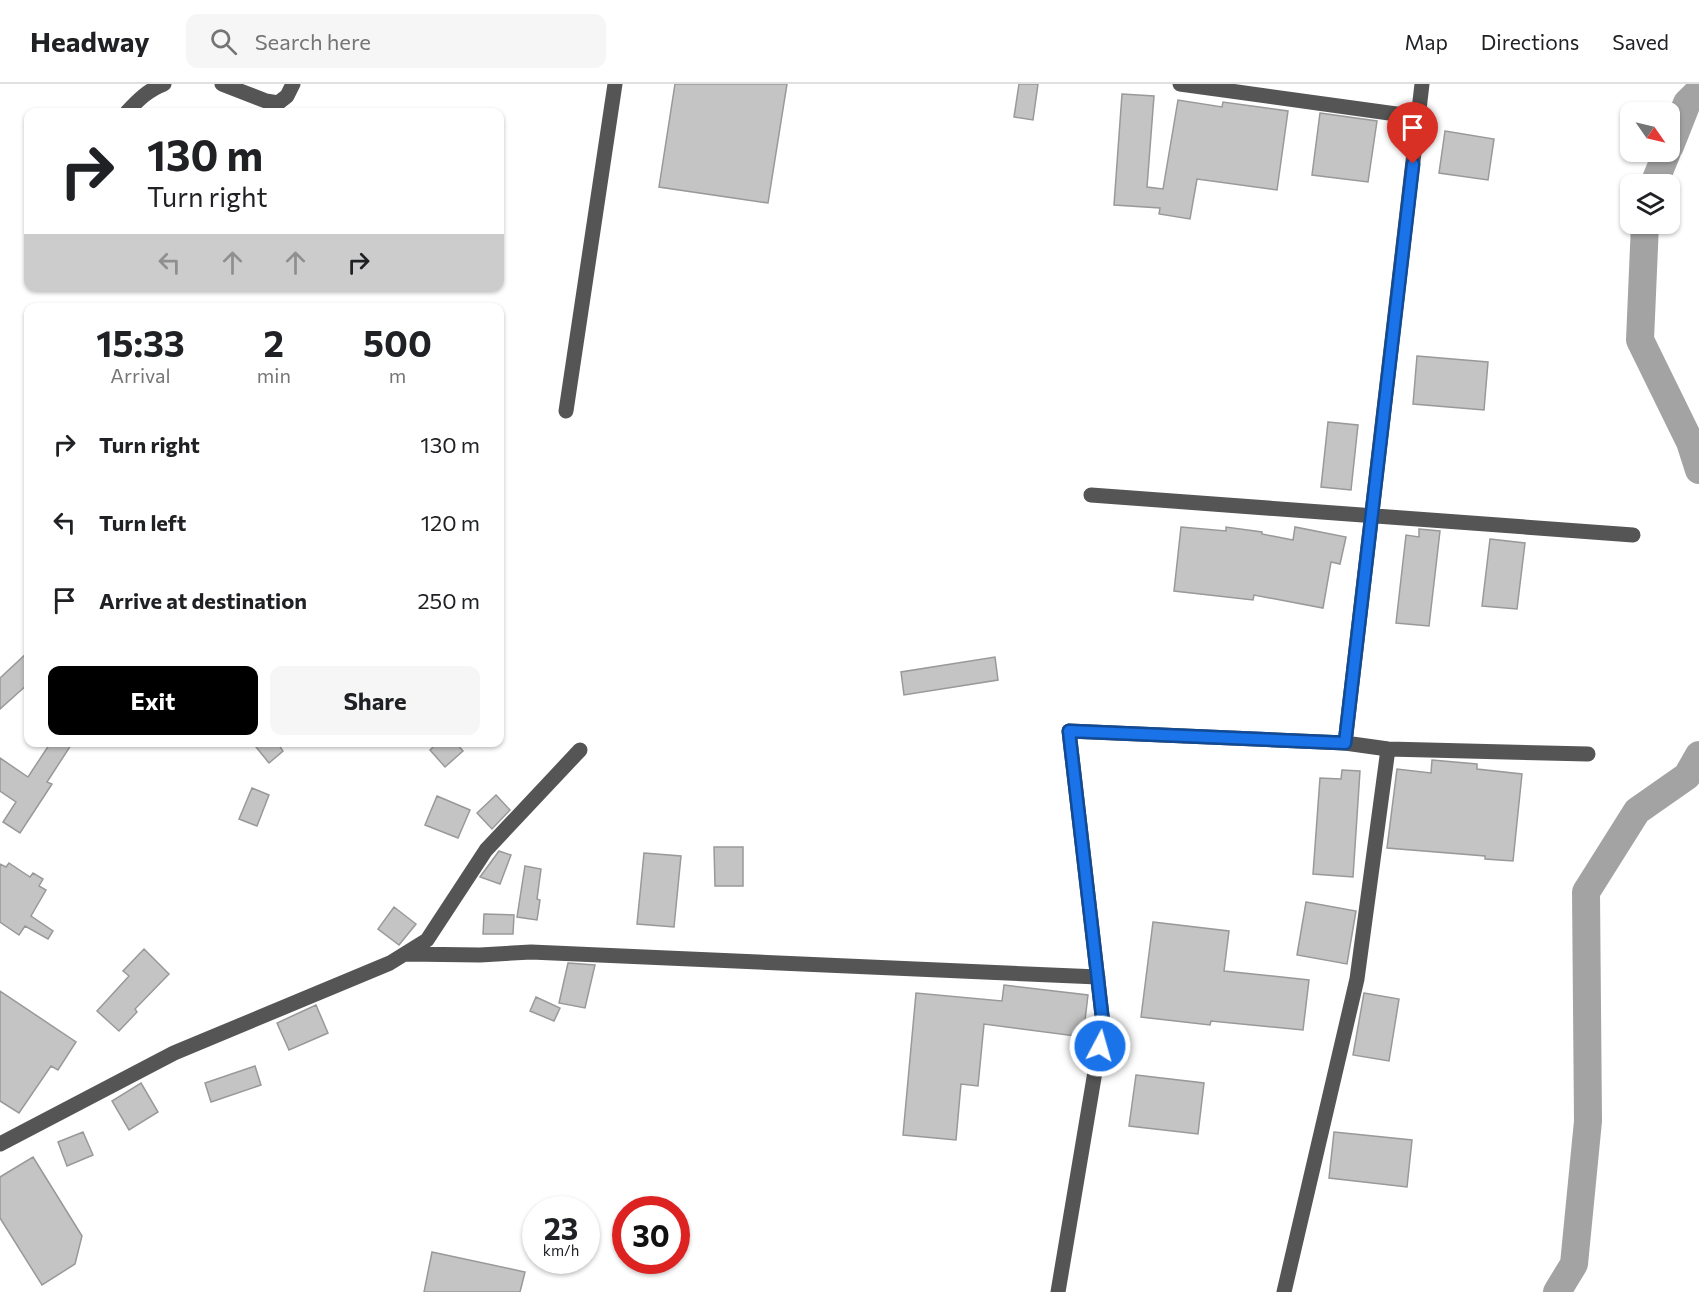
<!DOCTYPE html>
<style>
body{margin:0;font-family:Commissioner,sans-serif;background:#f6f6f6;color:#202124;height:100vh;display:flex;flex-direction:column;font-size:22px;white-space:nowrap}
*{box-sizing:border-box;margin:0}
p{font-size:20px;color:#757577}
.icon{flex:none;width:33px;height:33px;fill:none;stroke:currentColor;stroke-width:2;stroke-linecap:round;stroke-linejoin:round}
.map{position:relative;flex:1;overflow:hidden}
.details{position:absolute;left:24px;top:219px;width:480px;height:444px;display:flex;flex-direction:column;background:#fff;border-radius:12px;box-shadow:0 2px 4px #0004}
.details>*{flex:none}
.hud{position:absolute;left:24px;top:24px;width:480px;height:183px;border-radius:12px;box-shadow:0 2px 4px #0004;background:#fff;color:#202124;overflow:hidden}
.needle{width:39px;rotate:124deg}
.buttons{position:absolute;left:1620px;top:18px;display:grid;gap:12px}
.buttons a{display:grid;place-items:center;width:60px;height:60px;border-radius:12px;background:#fff;box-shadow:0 2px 4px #0004;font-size:30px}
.speed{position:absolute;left:522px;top:1112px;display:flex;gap:12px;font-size:30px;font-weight:700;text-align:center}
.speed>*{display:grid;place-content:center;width:78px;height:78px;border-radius:50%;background:#fff;box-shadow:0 2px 4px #0004;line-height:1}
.speed small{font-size:15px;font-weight:400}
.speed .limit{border:9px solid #d22;background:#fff;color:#111}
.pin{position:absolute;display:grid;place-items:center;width:51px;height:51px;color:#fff;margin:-62px -26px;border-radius:50% 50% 50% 0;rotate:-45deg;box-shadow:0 0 6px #0007}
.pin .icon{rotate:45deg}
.me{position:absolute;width:66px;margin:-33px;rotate:6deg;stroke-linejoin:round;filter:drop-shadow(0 0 4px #0008)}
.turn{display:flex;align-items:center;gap:21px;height:126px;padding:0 24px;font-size:27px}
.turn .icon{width:78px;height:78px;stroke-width:2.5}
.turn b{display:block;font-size:42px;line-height:51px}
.lanes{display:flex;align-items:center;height:57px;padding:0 24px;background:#0003;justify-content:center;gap:30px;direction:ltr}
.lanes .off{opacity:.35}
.eta{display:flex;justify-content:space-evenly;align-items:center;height:102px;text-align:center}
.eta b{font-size:36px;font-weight:700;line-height:42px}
.action{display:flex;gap:12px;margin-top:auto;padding:12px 24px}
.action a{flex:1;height:69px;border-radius:12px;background:#000;color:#fff;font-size:24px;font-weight:700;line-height:69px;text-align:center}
.action a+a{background:#f6f6f6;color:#202124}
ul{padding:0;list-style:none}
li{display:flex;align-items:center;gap:18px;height:78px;padding:0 24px}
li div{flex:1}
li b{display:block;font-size:22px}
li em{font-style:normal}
header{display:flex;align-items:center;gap:36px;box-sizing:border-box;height:84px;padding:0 30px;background:#fff;border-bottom:2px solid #e0e0e0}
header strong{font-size:28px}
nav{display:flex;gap:33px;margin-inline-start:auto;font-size:21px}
.search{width:420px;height:54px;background:#f6f6f6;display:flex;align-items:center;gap:15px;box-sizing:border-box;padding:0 21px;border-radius:12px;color:#757577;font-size:22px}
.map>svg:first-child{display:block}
</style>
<header>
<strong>Headway</strong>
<div class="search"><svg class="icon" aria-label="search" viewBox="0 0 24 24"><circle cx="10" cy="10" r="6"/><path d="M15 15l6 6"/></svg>Search here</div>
<nav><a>Map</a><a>Directions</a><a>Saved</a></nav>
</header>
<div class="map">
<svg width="1699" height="1208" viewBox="0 0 1699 1208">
<rect width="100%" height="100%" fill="#fff"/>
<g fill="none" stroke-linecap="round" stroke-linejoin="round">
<path stroke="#a3a3a3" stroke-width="28" d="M 1670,62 L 1687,19 L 1699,7
M 1654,100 L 1667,68
M 1645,140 L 1640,256 L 1690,358 L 1699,386
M 1557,1208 L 1574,1180 L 1588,1037 L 1586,808 L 1637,727 L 1687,692 L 1699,671"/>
</g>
<path fill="#c4c4c4" stroke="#999" stroke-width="1.5" d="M 675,0 L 787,0 L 768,119 L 659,103 Z
M 1019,0 L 1038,0 L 1033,36 L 1014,33 Z
M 1122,10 L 1154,12 L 1147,103 L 1163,105 L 1178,16 L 1222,23 L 1223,18 L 1288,27 L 1277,106 L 1197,95 L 1190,135 L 1159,130 L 1160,124 L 1114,121 Z
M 1320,29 L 1377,37 L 1368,98 L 1312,91 Z
M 1445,47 L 1494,55 L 1488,96 L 1439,89 Z
M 1417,272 L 1488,278 L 1484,326 L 1413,320 Z
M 1328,338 L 1358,341 L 1351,406 L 1321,403 Z
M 1181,443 L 1226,447 L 1226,443 L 1262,448 L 1262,450 L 1293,456 L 1295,443 L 1346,453 L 1340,480 L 1331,478 L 1323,524 L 1254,511 L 1253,516 L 1174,507 Z
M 1419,445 L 1440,447 L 1429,542 L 1396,539 L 1406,451 L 1419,453 Z
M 1490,455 L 1525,459 L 1517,525 L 1482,522 Z
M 28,568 L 28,600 L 0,625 L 0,594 Z
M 995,573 L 998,596 L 904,611 L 901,588 Z
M 51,658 L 73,658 L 47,698 L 52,700 L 20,749 L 3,738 L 16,718 L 0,707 L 0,674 L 28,693 Z
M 252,658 L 277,658 L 283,667 L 269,679 Z
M 438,658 L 455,658 L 463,667 L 445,683 L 430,666 Z
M 1432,676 L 1477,680 L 1477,685 L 1522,690 L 1513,777 L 1485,775 L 1485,772 L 1387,764 L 1397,685 L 1431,689 Z
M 1342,686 L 1360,687 L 1353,793 L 1313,790 L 1320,694 L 1341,695 Z
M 252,704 L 269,711 L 257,742 L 239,735 Z
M 496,711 L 510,726 L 492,745 L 477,729 Z
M 437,712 L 470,726 L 458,754 L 425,741 Z
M 714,763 L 743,763 L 743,802 L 715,802 Z
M 499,767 L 511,771 L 500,800 L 480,793 Z
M 644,769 L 681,772 L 674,843 L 637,840 Z
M 9,779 L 30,793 L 33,789 L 43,795 L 39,802 L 46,806 L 31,832 L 53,847 L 48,855 L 25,842 L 19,851 L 0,838 L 0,780 L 6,783 Z
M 525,782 L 541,785 L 537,815 L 540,816 L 537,836 L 517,833 Z
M 1306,818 L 1356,827 L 1347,880 L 1297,871 Z
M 394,823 L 416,840 L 399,861 L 378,845 Z
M 484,830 L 514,831 L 513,850 L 483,850 Z
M 1153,838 L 1229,847 L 1224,887 L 1309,896 L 1303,946 L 1211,937 L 1210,941 L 1141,933 Z
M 144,865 L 169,890 L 135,925 L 137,928 L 119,947 L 97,927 L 129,892 L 123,887 Z
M 568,879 L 595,881 L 585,924 L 559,919 Z
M 1004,901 L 1088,911 L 1083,953 L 984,940 L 978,1002 L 961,1000 L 956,1056 L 903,1051 L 916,909 L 1002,917 Z
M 0,907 L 76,958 L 58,986 L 51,982 L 19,1029 L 0,1017 Z
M 1364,909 L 1399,915 L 1389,977 L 1353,971 Z
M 536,913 L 560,924 L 554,937 L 530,927 Z
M 316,921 L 328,949 L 289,966 L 277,939 Z
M 255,982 L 261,1001 L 211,1018 L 205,999 Z
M 1136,991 L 1204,999 L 1198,1050 L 1129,1042 Z
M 141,999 L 158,1028 L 129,1046 L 112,1017 Z
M 83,1048 L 93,1071 L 67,1082 L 58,1058 Z
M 1334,1048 L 1412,1056 L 1407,1103 L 1329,1094 Z
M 33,1073 L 82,1152 L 75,1180 L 42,1201 L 0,1134 L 0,1093 Z
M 432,1168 L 525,1188 L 520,1208 L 424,1208 Z"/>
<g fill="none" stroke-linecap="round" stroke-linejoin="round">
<path stroke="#555" stroke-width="15" d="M 222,0 L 266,17 L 278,19 L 287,12 L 293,0
M 1180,0 L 1418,33
M 127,28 C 138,16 148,6 164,0
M 566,327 L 615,0
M 1091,411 L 1633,451
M 1345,659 L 1422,0
M 406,870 L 480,871 L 531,868 L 1098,893
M 0,1060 L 174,969 L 390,879 L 427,856 L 486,766 L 580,666
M 1058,1208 L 1103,940 L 1069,647 L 1345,659 L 1388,665 L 1588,670
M 1284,1208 L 1357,895 L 1388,665"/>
</g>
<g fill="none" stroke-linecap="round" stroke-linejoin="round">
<g stroke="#114b97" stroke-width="15">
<path id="route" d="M 1100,962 L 1103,940 L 1069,647 L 1345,659 L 1413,80"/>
</g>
<use href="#route" stroke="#1a73e8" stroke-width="10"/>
</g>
</svg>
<div class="buttons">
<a><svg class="needle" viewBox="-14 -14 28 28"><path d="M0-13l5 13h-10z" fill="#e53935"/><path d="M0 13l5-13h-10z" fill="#757577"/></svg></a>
<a><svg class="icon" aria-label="layers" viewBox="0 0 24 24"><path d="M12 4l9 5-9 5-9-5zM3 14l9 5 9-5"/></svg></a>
</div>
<div class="speed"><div>23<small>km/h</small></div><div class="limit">30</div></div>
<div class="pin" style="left:1413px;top:80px;background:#d93025"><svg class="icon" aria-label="arrive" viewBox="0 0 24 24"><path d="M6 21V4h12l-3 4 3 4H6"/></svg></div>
<svg class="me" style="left:1100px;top:962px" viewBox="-20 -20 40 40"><circle r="17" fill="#1a73e8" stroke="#fff" stroke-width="3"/><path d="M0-11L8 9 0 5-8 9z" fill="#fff"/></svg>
<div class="hud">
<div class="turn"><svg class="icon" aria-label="right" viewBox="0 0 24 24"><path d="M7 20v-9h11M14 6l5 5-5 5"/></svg><div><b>130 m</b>Turn right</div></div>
<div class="lanes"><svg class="icon off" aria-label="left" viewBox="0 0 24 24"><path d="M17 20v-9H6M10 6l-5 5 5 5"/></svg><svg class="icon off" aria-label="ahead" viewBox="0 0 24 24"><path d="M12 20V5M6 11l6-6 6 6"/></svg><svg class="icon off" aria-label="ahead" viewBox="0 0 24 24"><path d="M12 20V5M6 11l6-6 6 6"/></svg><svg class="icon" aria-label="right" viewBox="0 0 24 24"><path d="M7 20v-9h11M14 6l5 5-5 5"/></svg></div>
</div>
<section class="details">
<div class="eta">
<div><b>15:33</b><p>Arrival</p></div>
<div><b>2</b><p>min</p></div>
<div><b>500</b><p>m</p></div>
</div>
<ul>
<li><svg class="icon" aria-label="right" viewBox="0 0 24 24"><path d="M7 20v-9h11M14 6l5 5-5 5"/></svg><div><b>Turn right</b></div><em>130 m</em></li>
<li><svg class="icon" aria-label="left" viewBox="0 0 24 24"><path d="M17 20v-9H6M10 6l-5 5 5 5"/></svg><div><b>Turn left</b></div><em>120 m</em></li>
<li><svg class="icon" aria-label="arrive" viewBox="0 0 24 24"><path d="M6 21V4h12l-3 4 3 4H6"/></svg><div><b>Arrive at destination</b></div><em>250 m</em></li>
</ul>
<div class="action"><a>Exit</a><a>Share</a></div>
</section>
</div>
